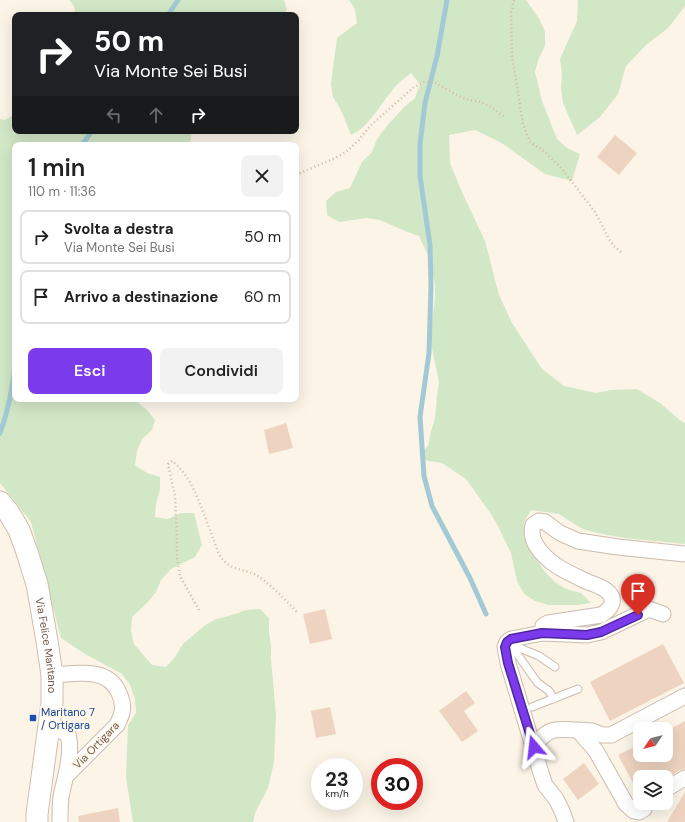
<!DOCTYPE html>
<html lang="it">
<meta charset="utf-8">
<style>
body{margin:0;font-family:"DM Sans",sans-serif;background:#f2f2f2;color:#222;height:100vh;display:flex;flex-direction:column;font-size:15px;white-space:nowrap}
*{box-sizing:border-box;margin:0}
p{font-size:13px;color:#767676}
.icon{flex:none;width:22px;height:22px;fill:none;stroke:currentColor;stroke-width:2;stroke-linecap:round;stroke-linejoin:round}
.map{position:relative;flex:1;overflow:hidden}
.details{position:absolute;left:12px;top:142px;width:287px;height:260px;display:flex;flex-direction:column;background:#fff;border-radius:8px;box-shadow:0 4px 16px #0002}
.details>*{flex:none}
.guide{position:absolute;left:12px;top:12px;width:287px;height:122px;border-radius:8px;box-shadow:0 4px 16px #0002;background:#202124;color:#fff;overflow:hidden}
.needle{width:26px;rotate:235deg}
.controls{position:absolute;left:633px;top:722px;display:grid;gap:8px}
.controls a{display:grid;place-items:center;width:40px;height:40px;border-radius:8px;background:#fff;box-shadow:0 4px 16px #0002;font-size:20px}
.speed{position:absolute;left:311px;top:758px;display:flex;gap:8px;font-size:20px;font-weight:700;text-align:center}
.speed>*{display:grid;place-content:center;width:52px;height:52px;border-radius:50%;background:#fff;box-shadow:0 4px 16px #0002;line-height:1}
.speed small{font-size:10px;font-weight:400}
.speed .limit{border:6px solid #d22;background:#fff;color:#111}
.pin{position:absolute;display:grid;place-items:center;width:34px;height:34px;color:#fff;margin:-41px -17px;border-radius:50% 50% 50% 0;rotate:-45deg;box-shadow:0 0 4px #0007}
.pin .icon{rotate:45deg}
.me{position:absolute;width:44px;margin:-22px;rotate:343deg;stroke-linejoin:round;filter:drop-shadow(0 0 3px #0008)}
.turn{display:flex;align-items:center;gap:14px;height:84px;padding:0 16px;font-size:18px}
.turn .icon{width:52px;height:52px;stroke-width:2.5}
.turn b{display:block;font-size:28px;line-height:34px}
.lanes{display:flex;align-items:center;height:38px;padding:0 16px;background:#0003;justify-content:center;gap:20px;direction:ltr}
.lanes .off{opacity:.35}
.round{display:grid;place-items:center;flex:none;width:42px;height:42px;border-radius:8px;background:#f2f2f2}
.overview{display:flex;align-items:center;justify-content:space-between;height:68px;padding:0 16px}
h1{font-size:24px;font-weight:600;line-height:30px}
.button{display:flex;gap:8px;margin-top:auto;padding:8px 16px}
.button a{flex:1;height:46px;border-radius:8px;background:#7c3aed;color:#fff;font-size:16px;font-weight:600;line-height:46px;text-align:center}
.button a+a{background:#f2f2f2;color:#222}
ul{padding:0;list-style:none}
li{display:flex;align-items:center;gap:12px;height:54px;margin:0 8px 6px;padding:0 8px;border:2px solid #e0e0e0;border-radius:8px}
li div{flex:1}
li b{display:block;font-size:15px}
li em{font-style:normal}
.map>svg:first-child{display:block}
</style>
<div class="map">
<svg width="685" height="822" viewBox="0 0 685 822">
<rect width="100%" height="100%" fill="#fbf4e7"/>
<path fill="#d2e7c6" d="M 69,0 L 284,0 L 287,10 L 282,15 L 74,15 C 76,8 74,5 69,0 Z
M 349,0 L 526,0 L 540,20 L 545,32 L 545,46 L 539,58 L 535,72 L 542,101 L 557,139 L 567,148 L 580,154 L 572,181 L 545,174 L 500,142 L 475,130 L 449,135 L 450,163 L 461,190 L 485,241 L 499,295 L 512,323 L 542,369 L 564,386 L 596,393 L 611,390 L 637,389 L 660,403 L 681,421 L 685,423 L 685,544 L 625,538 L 597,533 L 583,529 L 571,522 L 559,514 L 531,510 L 524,523 L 524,536 L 530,549 L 545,572 L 555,582 L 566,589 L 581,593 L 591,603 L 577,605 L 549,605 L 535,601 L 524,594 L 517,581 L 511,553 L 498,526 L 491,514 L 466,479 L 442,463 L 428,461 L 419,456 L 428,446 L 431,432 L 435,418 L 437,396 L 439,382 L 430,339 L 435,298 L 435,284 L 429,257 L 419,236 L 405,231 L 380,220 L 366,218 L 339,222 L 327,215 L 326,201 L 336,192 L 350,188 L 362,162 L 372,152 L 377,139 L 386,127 L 404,107 L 415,98 L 420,84 L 411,73 C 404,79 396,84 391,92 C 379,106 369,127 351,135 L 341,110 L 333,97 L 331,84 L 337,38 L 357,23 L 355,9 Z
M 578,0 L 685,0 L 685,6 L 668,28 L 646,45 L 626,66 L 618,94 L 600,117 L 577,135 L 563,103 L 561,88 L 562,74 L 560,59 L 577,21 Z
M 15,114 L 15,131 L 192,131 L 190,145 L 15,145 L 15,399 L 135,399 L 136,401 L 147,410 L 155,420 L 152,430 L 142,439 L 137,451 L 135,465 L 147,473 L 160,477 L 160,490 L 156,503 L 155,517 L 168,519 L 181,513 L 194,513 L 202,545 L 195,557 L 171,569 L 161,580 L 156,592 L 147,603 L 132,617 L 131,631 L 134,644 L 152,665 L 166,667 L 175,657 L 183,644 L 204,626 L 216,619 L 229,616 L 246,610 L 260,609 L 269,618 L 269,632 L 271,646 L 271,659 L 276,715 L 274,762 L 268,788 L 255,813 L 253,822 L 133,822 L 126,778 L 128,725 L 136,713 L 135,699 L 130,685 L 122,674 L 85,654 L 61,638 L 31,522 L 0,483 L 0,119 L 5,120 Z"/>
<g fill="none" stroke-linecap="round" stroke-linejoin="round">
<path stroke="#a3cad4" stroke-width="5" d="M 447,0 L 437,56 L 425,103 L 420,144 L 420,176 L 430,245 L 431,286 L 429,353 L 420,417 L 424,476 L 432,506 L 470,578 L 486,614
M 168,15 L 178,0
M 82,145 L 92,131
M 0,433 C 8,412 12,390 15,368"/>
</g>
<path fill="#eed4c0" d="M 615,135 L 637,153 L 619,175 L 597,157 Z
M 286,423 L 293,448 L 269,454 L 264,430 Z
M 325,609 L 332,639 L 310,644 L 303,614 Z
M 663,644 L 684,683 L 610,721 L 590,682 Z
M 466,691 L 475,703 L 464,711 L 478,731 L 462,742 L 439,711 Z
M 330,707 L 336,734 L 316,738 L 311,711 Z
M 685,721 L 685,769 L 680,770 L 666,779 L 666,777 L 640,777 L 640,796 L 618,755 L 640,744 L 640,755 L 666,755 L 666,731 Z
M 584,763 L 599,784 L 578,800 L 563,779 Z
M 685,792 L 685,822 L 667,822 Z
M 118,808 L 120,822 L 79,822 L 78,816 Z"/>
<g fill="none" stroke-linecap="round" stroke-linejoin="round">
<g stroke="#ccbcae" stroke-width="9">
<path id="lane" d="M 507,642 L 513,648 L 532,675 L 538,683 L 549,691 L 554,699
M 510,644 L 539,656 L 555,667
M 532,707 L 578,689"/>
</g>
<g stroke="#ccbcae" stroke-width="17">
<path id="street" d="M 543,633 L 543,626 L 548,623 L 601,615 C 610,610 618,600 607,591 C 602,587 594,584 588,582 C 569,573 547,564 536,545 C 532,538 531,533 533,525 L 539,521 L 545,522 L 560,533 L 578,541 L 618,547 L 685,554
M 52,675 C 75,674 108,666 119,693 C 125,706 123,713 117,725 L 66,776
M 49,729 L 58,730 L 68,734 C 73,755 65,776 61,797 C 60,805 60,814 60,822
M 578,730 L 592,731 L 602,735 L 611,735 L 685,696
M 533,747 C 538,742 543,734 551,731 C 559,728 569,730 578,730 L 596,751 L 626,804 L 634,811 L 639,812 L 644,809 L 645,803
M 666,789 L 685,778
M 566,822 L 562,811 L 556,799 L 545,785 L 541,773 L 508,663 L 505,647 L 507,642 L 511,639 L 543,633 L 587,635 L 601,632 L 649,609 L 663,614"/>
</g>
<g stroke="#d0beae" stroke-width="23">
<g id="secondary">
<path id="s1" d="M 0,502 L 9,513 L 19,530 L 27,552 L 37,584 L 47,641 L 52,675 L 52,703 L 37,814 L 37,822"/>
</g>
</g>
<path stroke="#d3b8a3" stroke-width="2.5" stroke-dasharray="1 3" stroke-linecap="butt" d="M 514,0 L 511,12 L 512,55 L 523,124 L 530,142 L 545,152 L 562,169 L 595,212 L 609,239 L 614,246 L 621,252
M 296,175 L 335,158 L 346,152 L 358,141 L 370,126 L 414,87 L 424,82 L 434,82 L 459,96 L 469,100 L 481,102 L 491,107 L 506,118
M 199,610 L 180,576 L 177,558 L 177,538 L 175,496 L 168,464 L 172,461 C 194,478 203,513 213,538 C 216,545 218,555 223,560 C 233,571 246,569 256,575 C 272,585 284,599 297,612"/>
<use href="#lane" stroke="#fff" stroke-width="7"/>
<use href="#street" stroke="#fff" stroke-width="15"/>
<use href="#secondary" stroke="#fff" stroke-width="21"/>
</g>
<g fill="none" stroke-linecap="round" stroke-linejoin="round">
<g stroke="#51269a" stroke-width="10">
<path id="route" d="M 534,747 L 508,663 L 505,647 L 507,642 L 511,639 L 542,633 L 587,635 L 601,632 L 638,615"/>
</g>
<use href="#route" stroke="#7c3aed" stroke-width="7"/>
</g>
<rect fill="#1a4fb4" stroke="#fef8ed" stroke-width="1.5" x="29" y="714" width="8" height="8" rx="2"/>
<g text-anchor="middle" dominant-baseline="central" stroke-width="4" stroke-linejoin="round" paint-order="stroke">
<g font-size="11" fill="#725c4d" stroke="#fef8ed">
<text stroke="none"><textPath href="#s1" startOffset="153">Via Felice Maritano</textPath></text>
<text transform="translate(96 745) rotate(-46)">Via Ortigara</text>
</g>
<g font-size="11" fill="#164399" stroke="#fef8ed" text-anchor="start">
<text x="41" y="712">Maritano 7<tspan x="41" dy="13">/ Ortigara</tspan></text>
</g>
</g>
</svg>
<div class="controls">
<a><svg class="needle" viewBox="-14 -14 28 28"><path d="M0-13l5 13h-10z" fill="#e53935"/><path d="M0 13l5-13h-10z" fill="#767676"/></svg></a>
<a><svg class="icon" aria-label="layers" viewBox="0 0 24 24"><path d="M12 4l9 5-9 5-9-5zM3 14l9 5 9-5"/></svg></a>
</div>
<div class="speed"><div>23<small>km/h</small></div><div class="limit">30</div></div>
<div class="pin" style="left:638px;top:615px;background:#d93025"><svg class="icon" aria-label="arrive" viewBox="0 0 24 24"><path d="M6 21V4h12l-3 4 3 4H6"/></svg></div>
<svg class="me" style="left:534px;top:747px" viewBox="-20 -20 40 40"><path d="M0-17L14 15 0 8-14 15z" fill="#7c3aed" stroke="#fff" stroke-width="4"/></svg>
<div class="guide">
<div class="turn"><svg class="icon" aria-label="right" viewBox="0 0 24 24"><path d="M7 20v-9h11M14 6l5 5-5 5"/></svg><div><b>50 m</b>Via Monte Sei Busi</div></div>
<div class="lanes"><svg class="icon off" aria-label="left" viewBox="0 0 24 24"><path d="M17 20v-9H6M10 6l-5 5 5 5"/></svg><svg class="icon off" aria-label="ahead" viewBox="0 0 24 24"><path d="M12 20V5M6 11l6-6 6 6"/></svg><svg class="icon" aria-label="right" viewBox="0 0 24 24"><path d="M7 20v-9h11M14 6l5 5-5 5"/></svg></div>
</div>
<section class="details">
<div class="overview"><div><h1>1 min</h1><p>110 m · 11:36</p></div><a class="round"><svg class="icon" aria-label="close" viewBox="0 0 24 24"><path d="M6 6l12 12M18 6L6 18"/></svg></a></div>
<ul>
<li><svg class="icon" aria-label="right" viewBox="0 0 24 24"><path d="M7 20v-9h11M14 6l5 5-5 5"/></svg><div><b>Svolta a destra</b><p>Via Monte Sei Busi</p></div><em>50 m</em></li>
<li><svg class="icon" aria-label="arrive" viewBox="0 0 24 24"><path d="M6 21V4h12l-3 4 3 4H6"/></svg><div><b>Arrivo a destinazione</b></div><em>60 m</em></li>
</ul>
<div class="button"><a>Esci</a><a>Condividi</a></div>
</section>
</div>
